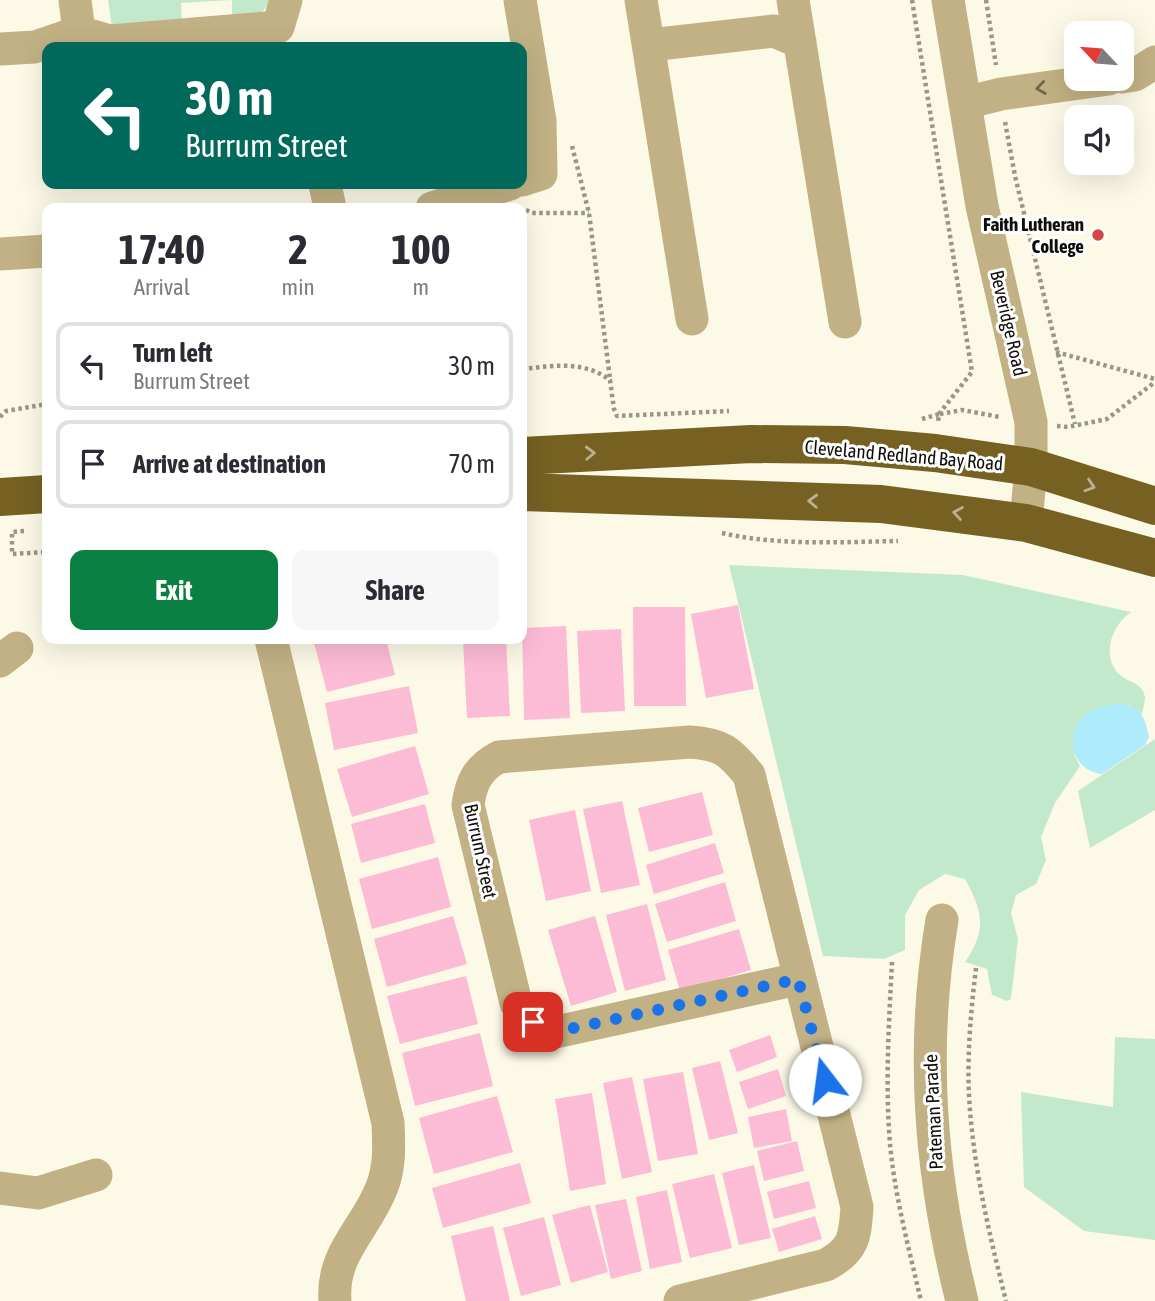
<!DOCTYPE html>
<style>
body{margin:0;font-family:"Asap Condensed",sans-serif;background:#f7f7f7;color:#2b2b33;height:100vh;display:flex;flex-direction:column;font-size:26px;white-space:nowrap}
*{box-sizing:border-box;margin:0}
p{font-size:23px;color:#7c7c81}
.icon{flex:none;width:38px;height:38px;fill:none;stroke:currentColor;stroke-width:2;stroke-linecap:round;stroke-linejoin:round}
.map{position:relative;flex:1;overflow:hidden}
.panel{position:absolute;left:42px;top:203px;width:485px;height:441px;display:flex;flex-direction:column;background:#fff;border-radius:14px;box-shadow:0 7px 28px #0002}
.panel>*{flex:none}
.guide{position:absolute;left:42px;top:42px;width:485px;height:147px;border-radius:14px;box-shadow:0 7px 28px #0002;background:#00695c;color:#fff;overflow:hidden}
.needle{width:46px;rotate:296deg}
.buttons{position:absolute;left:1064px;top:21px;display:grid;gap:14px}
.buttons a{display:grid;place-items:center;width:70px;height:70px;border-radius:14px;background:#fff;box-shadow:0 7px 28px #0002;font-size:35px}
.pin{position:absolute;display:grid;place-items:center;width:60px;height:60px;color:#fff;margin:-30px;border-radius:14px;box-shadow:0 4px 10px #0006}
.me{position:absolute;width:77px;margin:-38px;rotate:345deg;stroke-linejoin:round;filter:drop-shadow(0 0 5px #0008)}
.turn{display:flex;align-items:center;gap:24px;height:147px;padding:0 28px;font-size:32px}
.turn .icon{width:91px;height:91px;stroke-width:2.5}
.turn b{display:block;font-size:49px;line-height:60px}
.eta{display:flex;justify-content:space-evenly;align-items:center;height:119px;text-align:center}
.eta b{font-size:42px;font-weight:700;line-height:49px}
.action{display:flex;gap:14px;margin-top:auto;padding:14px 28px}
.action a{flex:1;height:80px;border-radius:14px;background:#0b8043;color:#fff;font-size:28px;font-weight:700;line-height:80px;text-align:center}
.action a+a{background:#f7f7f7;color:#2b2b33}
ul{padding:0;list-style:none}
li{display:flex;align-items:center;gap:21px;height:88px;margin:0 14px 10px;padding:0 14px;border:4px solid #e1e1e2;border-radius:14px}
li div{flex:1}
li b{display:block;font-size:26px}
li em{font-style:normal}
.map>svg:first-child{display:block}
</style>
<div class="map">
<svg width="1155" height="1301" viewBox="0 0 1155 1301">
<rect width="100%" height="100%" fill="#fcf9e7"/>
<path fill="#c3e9cd" d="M 108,0 L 272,0 L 262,12 L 232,18 L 232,0 L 181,3 L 182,23 L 112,27 Z
M 729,565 L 963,575 L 1131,612 C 1112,625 1100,656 1120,675 C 1129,683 1142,682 1145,697 C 1145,701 1143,709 1142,714 L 1129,705 L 1074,754 L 1080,766 L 1055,803 L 1041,837 L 1046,860 L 1036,884 L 1016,895 L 1011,913 L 1018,939 L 1011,999 L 1007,1001 L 992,995 L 987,969 L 965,962 C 987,930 983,912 965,879 L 945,874 L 919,890 L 905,915 L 905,950 L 884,959 L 823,956 Z
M 1155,739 L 1155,810 L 1090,848 L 1078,791 Z
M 1115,1037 L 1155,1039 L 1155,1240 L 1084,1231 L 1024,1187 L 1021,1092 L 1113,1107 Z"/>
<path fill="#aeebfb" d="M 1114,704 C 1140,705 1144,713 1149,737 L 1145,745 L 1102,774 C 1067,770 1063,725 1093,710 C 1099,707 1107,706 1114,704 Z"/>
<path fill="#fdbcd5" d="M 1104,107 L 1105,117 L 1076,117 L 1076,121 L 1071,122 L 1069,112 Z
M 738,605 L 754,689 L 706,698 L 691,614 Z
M 633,607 L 685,607 L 686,706 L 634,706 Z
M 566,626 L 570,718 L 524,720 L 522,628 Z
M 621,629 L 625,711 L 581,713 L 577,631 Z
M 313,639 L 386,639 L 395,675 L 327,692 Z
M 463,639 L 506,639 L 510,716 L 467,718 Z
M 409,686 L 418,733 L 334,750 L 325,703 Z
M 415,746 L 429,794 L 352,817 L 337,769 Z
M 702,792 L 713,835 L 649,852 L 638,808 Z
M 622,801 L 640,885 L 601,893 L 583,809 Z
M 425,804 L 435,843 L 361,863 L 351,824 Z
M 575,810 L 591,891 L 546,901 L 529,820 Z
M 715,843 L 724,873 L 654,894 L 646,865 Z
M 438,857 L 451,907 L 372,929 L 359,879 Z
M 725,882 L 736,921 L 667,942 L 655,904 Z
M 647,904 L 666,980 L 625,991 L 606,915 Z
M 453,916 L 467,964 L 387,987 L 374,939 Z
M 595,916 L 617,992 L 571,1006 L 548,930 Z
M 739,929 L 751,970 L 680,991 L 668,950 Z
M 466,976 L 478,1024 L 400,1044 L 387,996 Z
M 480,1033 L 493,1086 L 415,1106 L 402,1053 Z
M 770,1035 L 777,1057 L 737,1072 L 729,1050 Z
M 720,1061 L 738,1133 L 709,1140 L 692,1068 Z
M 778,1069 L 786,1096 L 748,1109 L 739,1082 Z
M 683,1072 L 698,1154 L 658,1161 L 643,1079 Z
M 632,1077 L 652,1172 L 622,1179 L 603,1083 Z
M 592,1093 L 606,1184 L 570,1191 L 555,1099 Z
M 497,1096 L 513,1152 L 434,1174 L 419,1118 Z
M 786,1109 L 792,1141 L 754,1148 L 748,1117 Z
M 797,1141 L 804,1171 L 764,1181 L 757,1151 Z
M 520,1163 L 531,1203 L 443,1228 L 432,1188 Z
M 754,1165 L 771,1238 L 739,1245 L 722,1173 Z
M 714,1174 L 732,1248 L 690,1258 L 672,1184 Z
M 809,1181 L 816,1208 L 774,1219 L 767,1192 Z
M 667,1190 L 682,1262 L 650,1269 L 636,1197 Z
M 626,1199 L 642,1271 L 611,1279 L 595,1205 Z
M 590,1205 L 608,1272 L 571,1283 L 552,1215 Z
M 815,1216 L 822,1239 L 779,1252 L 772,1229 Z
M 544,1217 L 561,1285 L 521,1296 L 503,1228 Z
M 493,1226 L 510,1301 L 466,1301 L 451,1236 Z"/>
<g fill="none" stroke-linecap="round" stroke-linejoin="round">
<path stroke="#989689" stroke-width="4.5" stroke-dasharray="3.5 3.5" stroke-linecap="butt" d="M 912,0 L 972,372 L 939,414
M 986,0 L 996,65
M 1005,122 L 1015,176 L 1075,424
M 572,146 L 589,213 L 610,379
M 526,210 L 532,213 L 589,213
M 1056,352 L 1155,379
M 522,369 C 553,366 583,360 610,380 L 614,409 L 617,416 L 729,411
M 940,414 L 962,410 L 1000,417
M 0,417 L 6,411 L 47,404
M 922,419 L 939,414 L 938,422
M 1057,426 L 1068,427 L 1107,419 L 1155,382
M 24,531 L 12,532 L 12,554 L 47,552
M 722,533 C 779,546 841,542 898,541
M 892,962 C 889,1022 885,1083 890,1144 C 895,1197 909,1249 921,1301
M 976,968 C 971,1010 967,1053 969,1096 C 973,1166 989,1233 1006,1301"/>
<path stroke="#c2b184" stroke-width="33" d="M 75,0 L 79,32
M 520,0 L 540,121 L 541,174 L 522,180
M 641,0 L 692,319
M 793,0 L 845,322
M 948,0 L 982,206 L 1031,422 L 1031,467 L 1026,523
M 650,45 L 774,31 L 800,42
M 0,49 L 35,47 L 79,32 L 110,41 L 278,27 L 286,0
M 1122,77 L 1135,75 L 1155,62
M 965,103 L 1001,94 L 1109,79
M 325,184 L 330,208
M 432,208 L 510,184
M 0,254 L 47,251
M 271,639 L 388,1123 C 389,1146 390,1166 382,1187 C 366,1229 331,1253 335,1301
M 0,661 L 17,648
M 942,920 C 920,1051 930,1173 962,1301
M 0,1188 L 38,1193 L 96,1175
M 680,1301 L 826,1265 C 854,1250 855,1237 857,1207 L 749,775 C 730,751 721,744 690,742 L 499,757 C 478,768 471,782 468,805 L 516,1003 L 533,1022 L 556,1032 L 798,979"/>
<path stroke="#766123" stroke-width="38" d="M 522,456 L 751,444 L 845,445 L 935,453 L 1031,467 L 1155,506
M 522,492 L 881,504 L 1026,523 L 1155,558
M 0,497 L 47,494"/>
</g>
<defs><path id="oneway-chevron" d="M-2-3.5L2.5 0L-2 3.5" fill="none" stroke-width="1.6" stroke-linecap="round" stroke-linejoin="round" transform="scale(1.75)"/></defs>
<use stroke="#71674c" href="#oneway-chevron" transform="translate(1041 88) rotate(172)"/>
<g stroke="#bab091">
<use href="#oneway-chevron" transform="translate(590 453) rotate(-2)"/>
<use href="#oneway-chevron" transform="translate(1090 486) rotate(18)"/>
<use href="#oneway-chevron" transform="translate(813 501) rotate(-178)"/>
<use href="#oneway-chevron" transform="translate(958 513) rotate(-171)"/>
</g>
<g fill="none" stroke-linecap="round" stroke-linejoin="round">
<path stroke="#1a73e8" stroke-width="12" stroke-dasharray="0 21.6" d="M 533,1022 L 556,1032 L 798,979 L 825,1080"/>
</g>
<circle fill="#d54544" stroke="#fff" stroke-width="2.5" cx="1098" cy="235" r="7"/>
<g text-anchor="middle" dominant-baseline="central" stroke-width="6" stroke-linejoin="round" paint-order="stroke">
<g font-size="19" font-weight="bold" fill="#0e0d07" stroke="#fff" text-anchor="end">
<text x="1084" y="224">Faith Lutheran<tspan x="1084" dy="22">College</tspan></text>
</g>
<g font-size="19" fill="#0e0d07" stroke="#fff">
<text transform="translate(1009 323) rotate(77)">Beveridge Road</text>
<text transform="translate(904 455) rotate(5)">Cleveland Redland Bay Road</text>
<text transform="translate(481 851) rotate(78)">Burrum Street</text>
<text transform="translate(933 1112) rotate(-93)">Pateman Parade</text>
</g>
</g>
</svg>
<div class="buttons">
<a><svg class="needle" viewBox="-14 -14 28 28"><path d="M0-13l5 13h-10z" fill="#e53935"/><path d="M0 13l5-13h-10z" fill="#7c7c81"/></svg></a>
<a><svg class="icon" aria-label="sound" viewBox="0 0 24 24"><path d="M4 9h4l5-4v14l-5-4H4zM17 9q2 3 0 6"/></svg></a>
</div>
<div class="pin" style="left:533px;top:1022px;background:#d93025"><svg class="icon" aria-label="arrive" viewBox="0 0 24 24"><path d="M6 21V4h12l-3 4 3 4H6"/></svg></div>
<svg class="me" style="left:825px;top:1080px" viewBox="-20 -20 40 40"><circle r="19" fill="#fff"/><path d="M0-13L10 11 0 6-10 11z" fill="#1a73e8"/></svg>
<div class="guide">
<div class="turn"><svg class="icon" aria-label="left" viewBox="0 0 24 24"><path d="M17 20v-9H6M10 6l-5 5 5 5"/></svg><div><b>30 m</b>Burrum Street</div></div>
</div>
<section class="panel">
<div class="eta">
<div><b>17:40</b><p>Arrival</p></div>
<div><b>2</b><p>min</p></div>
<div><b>100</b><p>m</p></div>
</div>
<ul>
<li><svg class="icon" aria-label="left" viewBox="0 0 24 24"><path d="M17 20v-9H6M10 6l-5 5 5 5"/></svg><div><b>Turn left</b><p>Burrum Street</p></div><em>30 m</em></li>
<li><svg class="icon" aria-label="arrive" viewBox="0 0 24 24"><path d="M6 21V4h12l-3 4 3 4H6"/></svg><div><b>Arrive at destination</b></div><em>70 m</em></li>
</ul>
<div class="action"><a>Exit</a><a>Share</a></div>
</section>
</div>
